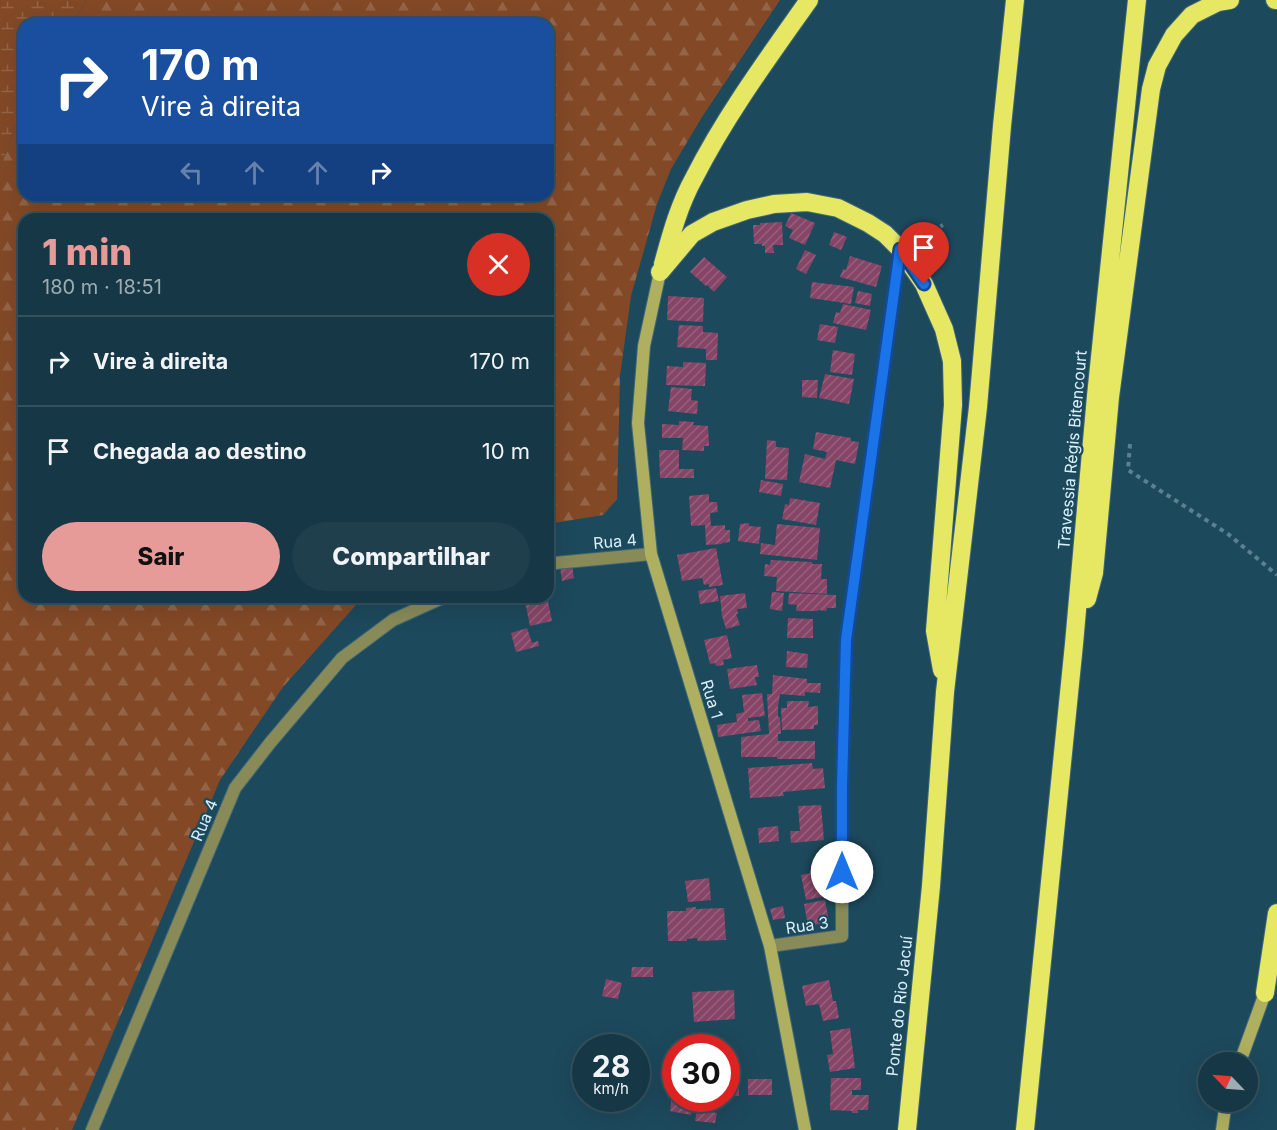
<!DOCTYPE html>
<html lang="pt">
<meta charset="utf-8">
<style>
body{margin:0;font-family:Inter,sans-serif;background:#1f3f4c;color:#f1f3f6;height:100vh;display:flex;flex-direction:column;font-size:22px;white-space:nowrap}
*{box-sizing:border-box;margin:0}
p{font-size:20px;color:#9eacb3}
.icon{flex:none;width:33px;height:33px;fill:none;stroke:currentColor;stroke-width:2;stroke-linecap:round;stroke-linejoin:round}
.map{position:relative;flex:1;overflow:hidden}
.panel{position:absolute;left:18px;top:213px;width:536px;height:390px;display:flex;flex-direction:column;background:#163745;border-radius:18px;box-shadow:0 6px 24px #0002,0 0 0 2px #35515e}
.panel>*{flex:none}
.guide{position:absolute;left:18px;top:18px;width:536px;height:183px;border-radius:18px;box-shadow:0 6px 24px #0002,0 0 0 2px #35515e;background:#1a4fa0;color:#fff;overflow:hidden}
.needle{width:39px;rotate:295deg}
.controls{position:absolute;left:1198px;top:1052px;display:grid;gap:12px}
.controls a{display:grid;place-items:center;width:60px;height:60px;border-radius:50%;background:#163745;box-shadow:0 6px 24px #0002,0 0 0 2px #35515e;font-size:30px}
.speed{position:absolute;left:572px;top:1034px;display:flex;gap:12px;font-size:30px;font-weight:700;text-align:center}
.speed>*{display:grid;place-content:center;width:78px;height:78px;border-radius:50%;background:#163745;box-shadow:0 6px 24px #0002,0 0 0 2px #35515e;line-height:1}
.speed small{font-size:15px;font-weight:400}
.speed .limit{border:9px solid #d22;background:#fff;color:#111}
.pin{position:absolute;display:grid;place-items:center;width:51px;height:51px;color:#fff;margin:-62px -26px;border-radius:50% 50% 50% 0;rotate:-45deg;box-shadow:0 0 6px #0007}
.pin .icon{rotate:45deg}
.me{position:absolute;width:66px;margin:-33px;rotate:0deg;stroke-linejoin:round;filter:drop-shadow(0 0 4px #0008)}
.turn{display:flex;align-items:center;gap:21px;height:126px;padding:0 24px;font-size:27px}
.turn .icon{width:78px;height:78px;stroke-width:2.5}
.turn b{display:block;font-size:42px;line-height:51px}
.lanes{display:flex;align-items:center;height:57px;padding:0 24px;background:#0003;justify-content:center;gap:30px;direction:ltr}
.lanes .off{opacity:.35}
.round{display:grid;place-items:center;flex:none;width:63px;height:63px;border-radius:32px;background:#1f3f4c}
.overview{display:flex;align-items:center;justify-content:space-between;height:102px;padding:0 24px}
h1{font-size:36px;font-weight:800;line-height:45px;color:#e69b98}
.action{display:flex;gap:12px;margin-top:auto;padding:12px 24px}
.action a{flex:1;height:69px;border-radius:36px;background:#e69b98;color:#111;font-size:24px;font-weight:800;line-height:69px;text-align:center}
.action a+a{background:#1f3f4c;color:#f1f3f6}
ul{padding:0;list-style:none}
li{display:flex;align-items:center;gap:18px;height:90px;padding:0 24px;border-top:2px solid #35515e}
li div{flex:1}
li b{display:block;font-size:22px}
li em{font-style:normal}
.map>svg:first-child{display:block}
</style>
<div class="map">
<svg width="1277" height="1130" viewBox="0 0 1277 1130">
<defs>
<pattern id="forest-firs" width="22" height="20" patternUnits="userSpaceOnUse" patternTransform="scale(1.5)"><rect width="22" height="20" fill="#834927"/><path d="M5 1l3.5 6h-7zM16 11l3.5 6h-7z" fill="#946447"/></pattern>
<pattern id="wetland-marsh" width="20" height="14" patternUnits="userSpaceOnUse" patternTransform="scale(1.5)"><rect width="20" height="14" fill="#834927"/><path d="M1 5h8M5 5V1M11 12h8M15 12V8" fill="none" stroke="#946447"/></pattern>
<pattern id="building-hatch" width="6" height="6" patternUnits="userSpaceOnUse" patternTransform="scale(1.5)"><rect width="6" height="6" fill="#864566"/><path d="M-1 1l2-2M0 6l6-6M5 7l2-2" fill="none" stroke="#96607d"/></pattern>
</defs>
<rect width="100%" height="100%" fill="#1d495c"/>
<path fill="url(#forest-firs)" d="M 86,0 L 780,0 L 702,117 L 671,169 L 657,204 L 631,296 L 620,376 L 617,499 L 603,515 L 548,524 L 548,219 L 24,219 L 24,597 L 363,597 L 283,687 L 220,780 L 72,1130 L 0,1130 L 0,169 L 13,131 L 24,112 L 24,195 L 548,195 L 548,24 L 73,24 Z"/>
<path fill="url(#wetland-marsh)" d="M 0,0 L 86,0 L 73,24 L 24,24 L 24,112 L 13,131 L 0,169 Z"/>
<path fill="url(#building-hatch)" d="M 791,213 L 815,223 L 805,245 L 789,238 L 793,230 L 785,226 Z
M 782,222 L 783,245 L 773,245 L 774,253 L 765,253 L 765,246 L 762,246 L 762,244 L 754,244 L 753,225 L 760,225 L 760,223 Z
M 834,232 L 847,237 L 841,250 L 829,245 Z
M 805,250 L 816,255 L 806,274 L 796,269 Z
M 850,256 L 882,266 L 876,287 L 840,277 L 843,269 L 846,270 Z
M 704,257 L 727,277 L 714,292 L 707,285 L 706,286 L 690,272 Z
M 812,282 L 854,287 L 851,304 L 810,298 Z
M 858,291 L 872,294 L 870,306 L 855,303 Z
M 668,296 L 704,298 L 703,322 L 667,320 Z
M 843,304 L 871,310 L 866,330 L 833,323 L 836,312 L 840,313 Z
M 820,324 L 838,327 L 835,343 L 817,340 Z
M 679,325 L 703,326 L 703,332 L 718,333 L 717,360 L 706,360 L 706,349 L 677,347 Z
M 833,350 L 855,354 L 852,375 L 830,372 Z
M 683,362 L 706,363 L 705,386 L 666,385 L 667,366 L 683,367 Z
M 825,374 L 854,379 L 849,404 L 819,398 Z
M 802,380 L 818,380 L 817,398 L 802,397 Z
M 671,387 L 692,389 L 691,400 L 698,401 L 697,414 L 668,411 Z
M 679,421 L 694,422 L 693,425 L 708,426 L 709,446 L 704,446 L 704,451 L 682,450 L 683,438 L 662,438 L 662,424 L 679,425 Z
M 816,432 L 851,438 L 851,441 L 859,442 L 855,464 L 836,460 L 830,488 L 799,482 L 805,454 L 825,459 L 827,452 L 813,449 Z
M 767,440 L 776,441 L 776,447 L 789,448 L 787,480 L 765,479 Z
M 659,450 L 679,450 L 679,469 L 694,469 L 694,478 L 660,478 Z
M 761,480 L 783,484 L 781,496 L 759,492 Z
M 709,494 L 709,502 L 717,502 L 718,512 L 710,513 L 711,526 L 725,525 L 725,530 L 730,530 L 730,542 L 722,543 L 722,544 L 706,545 L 705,525 L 691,526 L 689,496 Z
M 790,498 L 820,503 L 816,525 L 782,519 L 785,504 L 789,505 Z
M 749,523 L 749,526 L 761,527 L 759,544 L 738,541 L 740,524 Z
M 777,524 L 820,528 L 817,560 L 760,554 L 761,543 L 775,545 Z
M 716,548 L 723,585 L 709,587 L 709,584 L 704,585 L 702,578 L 682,581 L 677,555 Z
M 771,560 L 812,562 L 812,564 L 822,564 L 821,579 L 827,579 L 827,594 L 776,591 L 777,577 L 764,576 L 765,564 L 770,565 Z
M 572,565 L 574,578 L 562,581 L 560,567 Z
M 716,588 L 719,601 L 700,604 L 698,591 Z
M 772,592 L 784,593 L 782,611 L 770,609 Z
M 745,593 L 747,608 L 737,609 L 738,614 L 736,614 L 740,625 L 726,629 L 722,616 L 720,596 Z
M 789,593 L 836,595 L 836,608 L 827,608 L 826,611 L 818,610 L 818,611 L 796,611 L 797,605 L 788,604 Z
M 524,597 L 547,597 L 552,621 L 530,626 Z
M 788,618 L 813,619 L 813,638 L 787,638 Z
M 527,628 L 532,643 L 538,641 L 539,646 L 516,652 L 511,633 Z
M 727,635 L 732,658 L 723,660 L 724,665 L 716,666 L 715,663 L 710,664 L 704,640 Z
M 787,651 L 808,654 L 807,668 L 786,667 Z
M 757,665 L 759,677 L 755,677 L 757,685 L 730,689 L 727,669 Z
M 773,675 L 807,679 L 807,683 L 821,683 L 820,693 L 805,692 L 805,696 L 780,694 L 778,706 L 778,717 L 780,717 L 781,734 L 778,734 L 778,741 L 815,741 L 815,759 L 777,759 L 777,757 L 741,757 L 741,737 L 769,734 L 767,694 L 772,694 Z
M 762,693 L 765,716 L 748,718 L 748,721 L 759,720 L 761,731 L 718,737 L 717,725 L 737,722 L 736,714 L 744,712 L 742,695 Z
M 787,701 L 809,701 L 808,707 L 818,706 L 818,725 L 814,725 L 814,729 L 782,730 L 781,708 L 787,708 Z
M 812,763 L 813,769 L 823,768 L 825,788 L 783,792 L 784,796 L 750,798 L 748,768 Z
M 821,805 L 824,840 L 791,843 L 790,831 L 800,831 L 798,806 Z
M 778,826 L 779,841 L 759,843 L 758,828 Z
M 811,873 L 814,884 L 828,881 L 831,895 L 806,900 L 801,875 Z
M 709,878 L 711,900 L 688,902 L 685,881 Z
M 825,900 L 829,922 L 808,926 L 804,904 Z
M 783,906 L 785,918 L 773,920 L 770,909 Z
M 696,907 L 696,909 L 724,908 L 726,940 L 698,941 L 697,938 L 687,939 L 687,941 L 668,941 L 667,911 L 686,911 L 686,908 Z
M 632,967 L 653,967 L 653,977 L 631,977 Z
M 606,979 L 622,983 L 618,999 L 602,996 Z
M 829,980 L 833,1001 L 836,1001 L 839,1018 L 823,1021 L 819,1004 L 806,1006 L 802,986 Z
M 734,990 L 735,1019 L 694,1022 L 692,992 Z
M 850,1028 L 855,1068 L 830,1072 L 827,1055 L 833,1054 L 830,1031 Z
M 726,1057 L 739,1058 L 739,1096 L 726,1096 Z
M 831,1078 L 861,1078 L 861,1090 L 852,1090 L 852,1095 L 869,1095 L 868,1110 L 858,1110 L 858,1113 L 852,1113 L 852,1111 L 830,1110 Z
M 748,1079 L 772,1079 L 772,1095 L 748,1095 Z
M 673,1089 L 675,1089 L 675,1098 L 693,1098 L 691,1115 L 670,1111 Z
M 697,1110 L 717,1113 L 715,1123 L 695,1121 Z"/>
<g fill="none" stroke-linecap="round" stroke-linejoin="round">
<g stroke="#3f6779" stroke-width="14">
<path id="street" d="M 548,565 L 555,563 L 651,554
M 770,946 L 842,936 L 842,787 L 846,640 L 900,249
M 92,1130 L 235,788 L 270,743 L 342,658 L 393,620 L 444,597"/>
</g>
<g stroke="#3f6779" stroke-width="14">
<path id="secondary" d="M 660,272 L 644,346 L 638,423 L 651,554 L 770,946 L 805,1130
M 1240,1062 L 1265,993
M 1222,1130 L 1226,1101"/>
</g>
<g stroke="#3f6779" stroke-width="20">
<path id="highway" d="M 1275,0 L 1277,0
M 663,264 C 671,235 679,205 694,178 C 726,115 768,58 809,0
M 660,272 L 692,234 L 713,222 L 747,210 L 774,204 L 807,202 L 838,208 L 868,223 L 885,234 L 900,249 L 924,284 L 944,329 L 952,361 L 953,405 L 935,631 L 942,670
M 1087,599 L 1094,573 L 1110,397 L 1151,89 L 1157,66 L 1174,35 L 1192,15 L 1218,2 L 1230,0
M 1265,993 L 1277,913
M 907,1130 L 931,886 L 945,692 L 978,407 L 1002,126 L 1015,0
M 1025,1130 L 1074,644 L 1096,396 L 1137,0"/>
</g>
<path stroke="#5b8090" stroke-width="4" stroke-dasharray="4.5 4.5" stroke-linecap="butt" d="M 917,240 L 943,225
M 1130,444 L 1128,470 L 1228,534 L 1277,575"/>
<use href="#street" stroke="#888a58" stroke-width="12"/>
<use href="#secondary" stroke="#aeb05f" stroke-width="12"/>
<use href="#highway" stroke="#e6e864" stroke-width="18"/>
</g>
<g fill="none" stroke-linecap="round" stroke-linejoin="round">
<g stroke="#114b97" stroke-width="15">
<path id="route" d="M 842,872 L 842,787 L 846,640 L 900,249 L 924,284"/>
</g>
<use href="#route" stroke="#1a73e8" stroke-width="10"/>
</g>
<g text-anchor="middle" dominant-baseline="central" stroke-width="4.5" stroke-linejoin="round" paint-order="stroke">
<g font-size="16" fill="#d9f0fc" stroke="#1d495c">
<text transform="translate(1072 450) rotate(-85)">Travessia Régis Bitencourt</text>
<text transform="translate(615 541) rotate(-5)">Rua 4</text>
<text transform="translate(712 699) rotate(73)">Rua 1</text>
<text transform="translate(204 820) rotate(-67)">Rua 4</text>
<text transform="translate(807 925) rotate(-8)">Rua 3</text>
<text transform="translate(899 1006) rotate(-84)">Ponte do Rio Jacuí</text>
</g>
</g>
</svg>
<div class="controls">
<a><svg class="needle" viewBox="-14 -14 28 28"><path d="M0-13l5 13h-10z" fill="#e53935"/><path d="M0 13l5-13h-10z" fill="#9eacb3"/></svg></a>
</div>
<div class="speed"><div>28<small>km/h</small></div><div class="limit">30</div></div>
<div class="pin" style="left:924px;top:284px;background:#d93025"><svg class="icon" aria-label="arrive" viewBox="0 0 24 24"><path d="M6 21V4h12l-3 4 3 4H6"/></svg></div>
<svg class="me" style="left:842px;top:872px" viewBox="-20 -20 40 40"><circle r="19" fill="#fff"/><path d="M0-13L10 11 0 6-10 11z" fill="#1a73e8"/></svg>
<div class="guide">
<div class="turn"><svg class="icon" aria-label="right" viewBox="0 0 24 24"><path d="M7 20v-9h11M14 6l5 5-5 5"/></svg><div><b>170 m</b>Vire à direita</div></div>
<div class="lanes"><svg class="icon off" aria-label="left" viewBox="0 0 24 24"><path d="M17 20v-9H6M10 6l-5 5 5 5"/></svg><svg class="icon off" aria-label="ahead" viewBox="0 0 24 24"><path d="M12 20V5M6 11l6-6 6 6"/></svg><svg class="icon off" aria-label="ahead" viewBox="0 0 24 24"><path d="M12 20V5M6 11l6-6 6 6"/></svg><svg class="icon" aria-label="right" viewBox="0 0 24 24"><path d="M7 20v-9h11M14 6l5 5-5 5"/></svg></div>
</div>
<section class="panel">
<div class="overview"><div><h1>1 min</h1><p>180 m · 18:51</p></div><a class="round" style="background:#d93025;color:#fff"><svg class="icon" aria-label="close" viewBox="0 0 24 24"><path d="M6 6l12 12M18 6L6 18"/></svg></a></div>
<ul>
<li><svg class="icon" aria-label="right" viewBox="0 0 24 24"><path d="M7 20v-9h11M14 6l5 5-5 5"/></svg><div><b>Vire à direita</b></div><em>170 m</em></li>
<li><svg class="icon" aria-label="arrive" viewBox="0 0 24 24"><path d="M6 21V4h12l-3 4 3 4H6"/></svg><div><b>Chegada ao destino</b></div><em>10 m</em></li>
</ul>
<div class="action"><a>Sair</a><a>Compartilhar</a></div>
</section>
</div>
